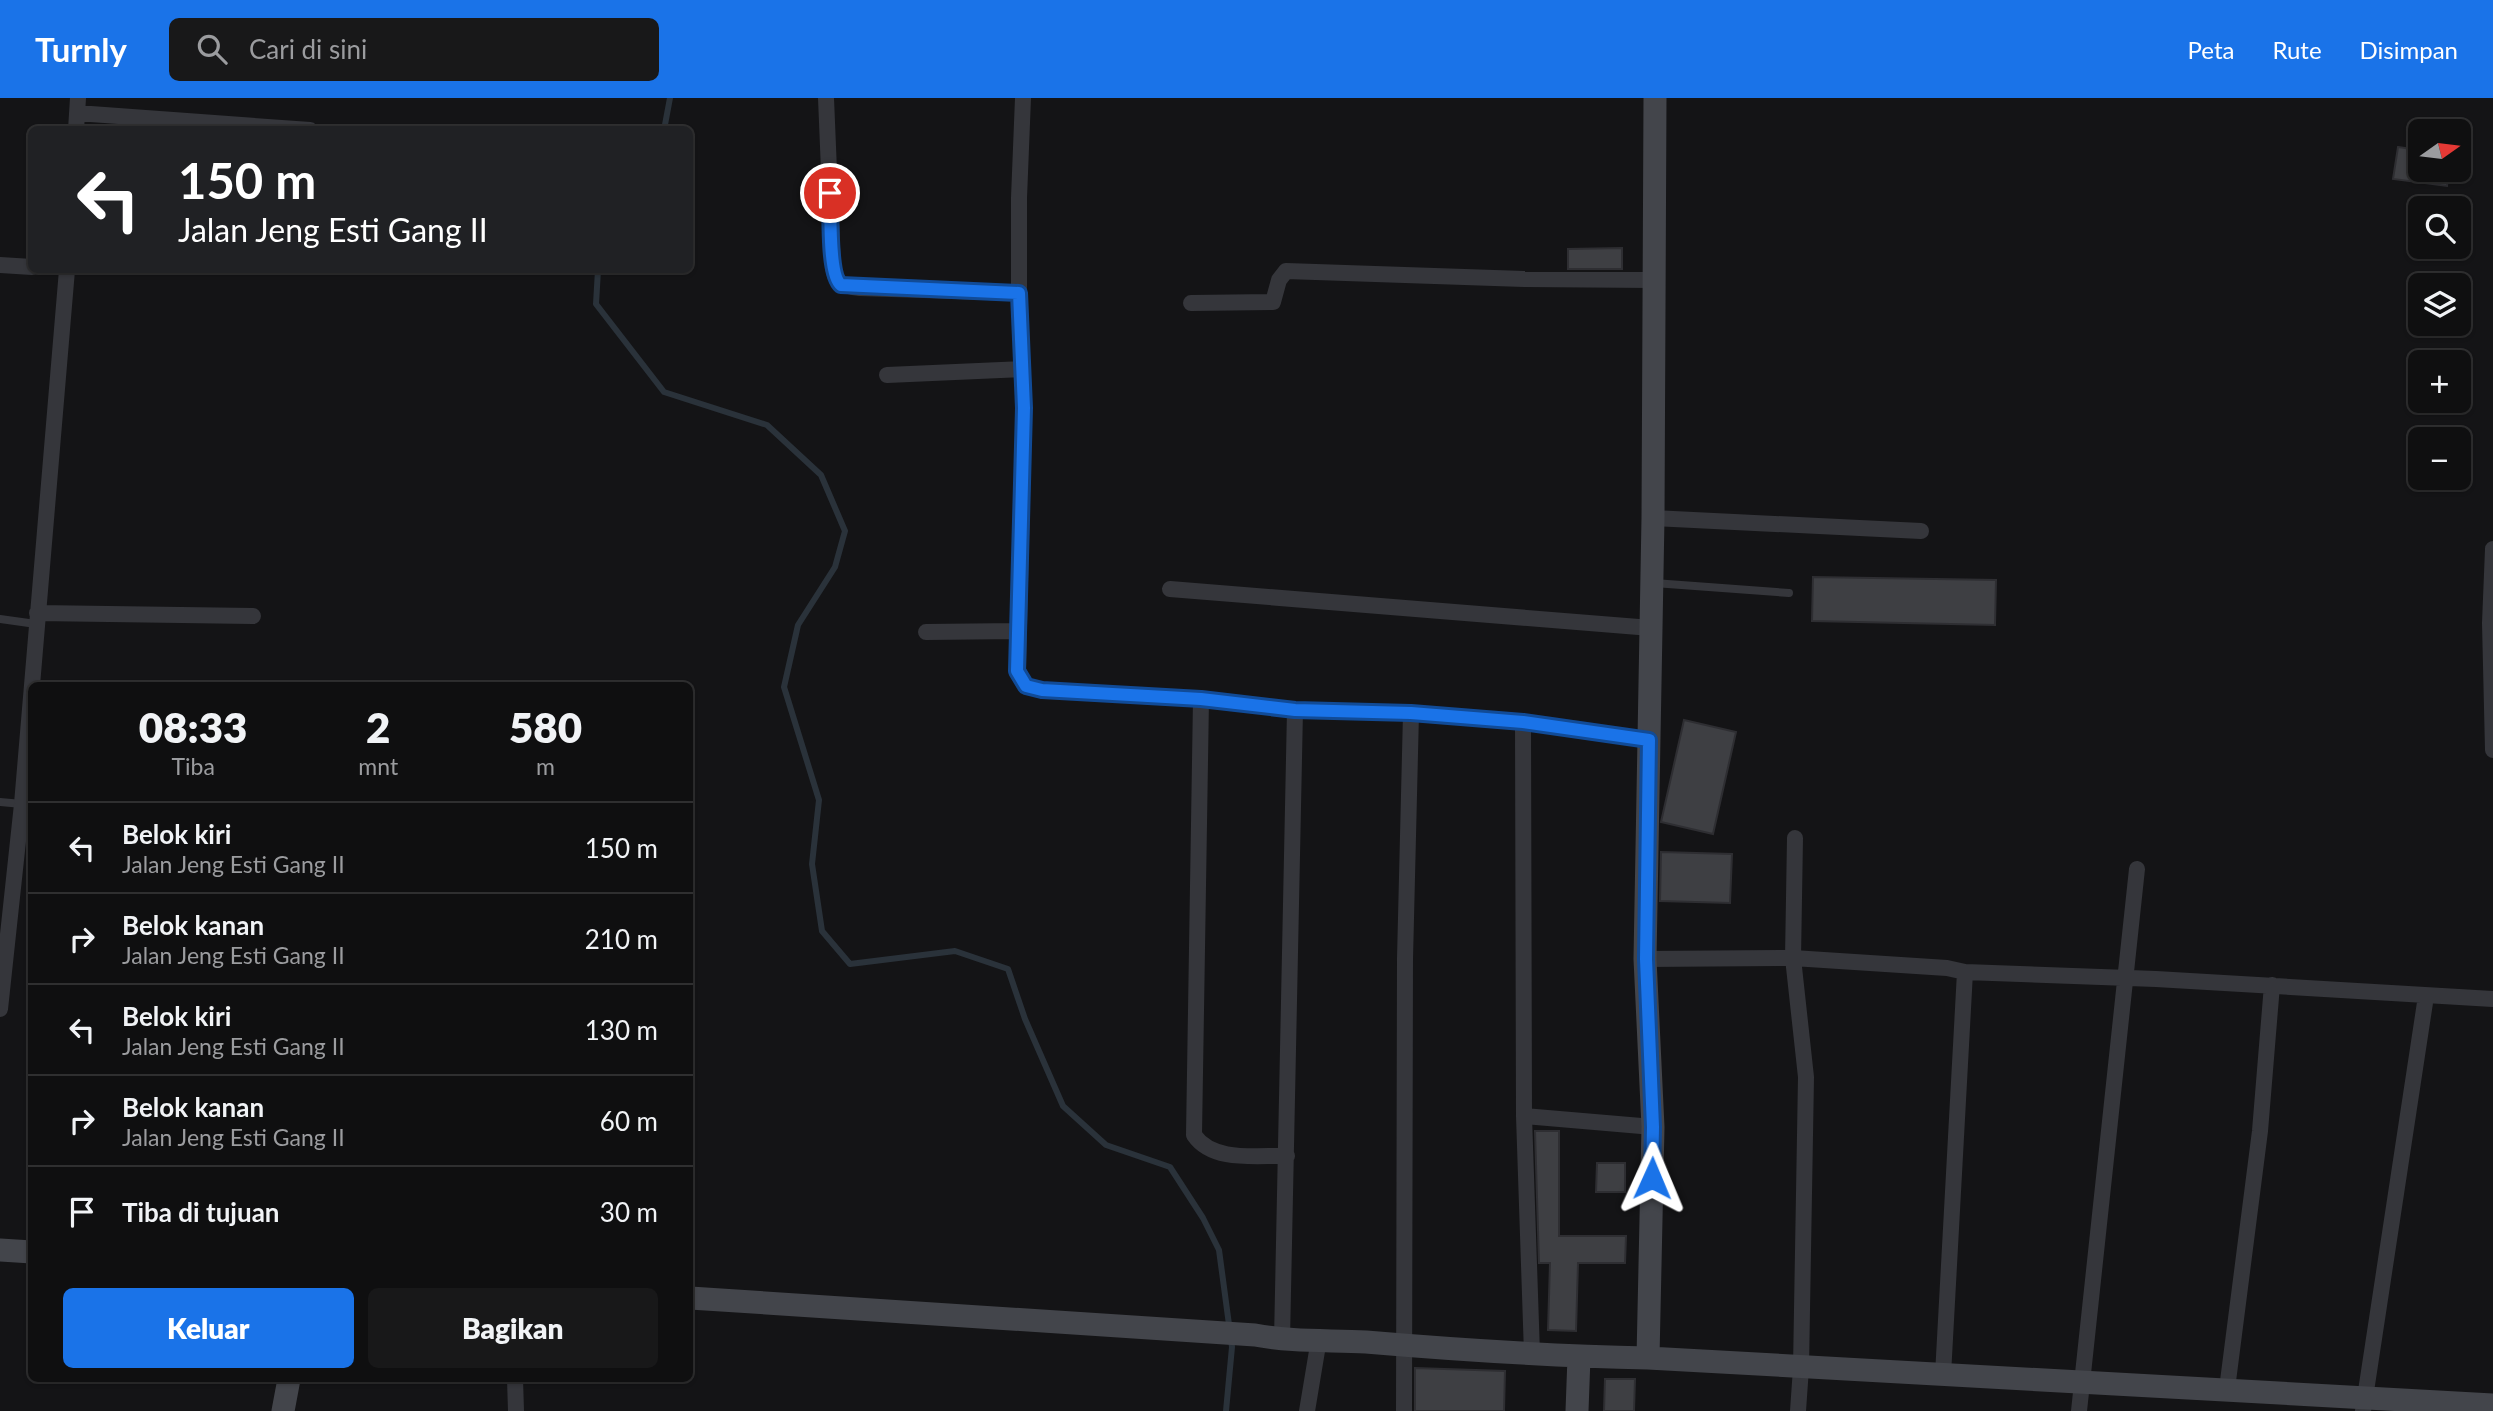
<!DOCTYPE html>
<html lang="id">
<meta charset="utf-8">
<style>
body{margin:0;font-family:Lato,sans-serif;background:#181819;color:#f1f3f6;height:100vh;display:flex;flex-direction:column;font-size:26px;white-space:nowrap}
*{box-sizing:border-box;margin:0}
p{font-size:23px;color:#9b9c9f}
.icon{flex:none;width:38px;height:38px;fill:none;stroke:currentColor;stroke-width:2;stroke-linecap:round;stroke-linejoin:round}
.map{position:relative;flex:1;overflow:hidden}
.details{position:absolute;left:28px;top:584px;width:665px;height:700px;display:flex;flex-direction:column;background:#0f0f10;border-radius:10px;box-shadow:0 2px 5px #0004,0 0 0 2px #2f2f30}
.details>*{flex:none}
.hud{position:absolute;left:28px;top:28px;width:665px;height:147px;border-radius:10px;box-shadow:0 2px 5px #0004,0 0 0 2px #2f2f30;background:#202124;color:#fff;overflow:hidden}
.needle{width:46px;rotate:76deg}
.fabs{position:absolute;left:2408px;top:21px;display:grid;gap:14px}
.fabs a{display:grid;place-items:center;width:63px;height:63px;border-radius:10px;background:#0f0f10;box-shadow:0 2px 5px #0004,0 0 0 2px #2f2f30;font-size:35px}
.pin{position:absolute;display:grid;place-items:center;width:60px;height:60px;color:#fff;margin:-30px;border:4px solid #fff;border-radius:50%;box-shadow:0 2px 7px #0007}
.me{position:absolute;width:77px;margin:-38px;rotate:1deg;stroke-linejoin:round;filter:drop-shadow(0 0 5px #0008)}
.turn{display:flex;align-items:center;gap:24px;height:147px;padding:0 35px;font-size:32px}
.turn .icon{width:91px;height:91px;stroke-width:2.5}
.turn b{display:block;font-size:49px;line-height:60px}
.eta{display:flex;justify-content:space-evenly;align-items:center;height:119px;text-align:center}
.eta b{font-size:42px;font-weight:800;line-height:49px}
.action{display:flex;gap:14px;margin-top:auto;padding:14px 35px}
.action a{flex:1;height:80px;border-radius:10px;background:#1a73e8;color:#fff;font-size:28px;font-weight:800;line-height:80px;text-align:center}
.action a+a{background:#181819;color:#f1f3f6}
ul{padding:0;list-style:none}
li{display:flex;align-items:center;gap:21px;height:91px;padding:0 35px;border-top:2px solid #2f2f30}
li div{flex:1}
li b{display:block;font-size:26px}
li em{font-style:normal}
header{display:flex;align-items:center;gap:42px;box-sizing:border-box;height:98px;padding:0 35px;background:#1a73e8;color:#fff}
header strong{font-size:33px}
nav{display:flex;gap:38px;margin-inline-start:auto;font-size:24px}
.search{width:490px;height:63px;background:#181819;display:flex;align-items:center;gap:18px;box-sizing:border-box;padding:0 24px;border-radius:10px;color:#9b9c9f;font-size:26px}
.map>svg:first-child{display:block}
</style>
<header>
<strong>Turnly</strong>
<div class="search"><svg class="icon" aria-label="search" viewBox="0 0 24 24"><circle cx="10" cy="10" r="6"/><path d="M15 15l6 6"/></svg>Cari di sini</div>
<nav><a>Peta</a><a>Rute</a><a>Disimpan</a></nav>
</header>
<div class="map">
<svg width="2493" height="1313" viewBox="0 0 2493 1313">
<rect width="100%" height="100%" fill="#141416"/>
<g fill="none" stroke-linecap="round" stroke-linejoin="round">
<path stroke="#2a323a" stroke-width="6" d="M 664,32 L 670,0
M 598,172 L 596,206 L 664,294 L 767,327 L 821,377 L 845,433 L 835,469 L 798,527 L 784,589 L 819,702 L 812,766 L 822,833 L 850,866 L 955,853 L 1008,871 L 1025,921 L 1063,1008 L 1106,1047 L 1170,1069 L 1203,1120 L 1219,1152 L 1232,1249 L 1226,1313"/>
</g>
<path fill="#3e3f43" stroke="#2e2e32" stroke-width="2" d="M 2398,49 L 2420,52 L 2420,72 L 2449,72 L 2447,88 L 2393,81 Z
M 1622,150 L 1622,171 L 1568,171 L 1568,151 Z
M 1813,479 L 1996,482 L 1995,527 L 1812,523 Z
M 1684,622 L 1736,634 L 1713,736 L 1661,724 Z
M 1661,754 L 1732,756 L 1730,805 L 1660,803 Z
M 1535,1033 L 1559,1033 L 1559,1138 L 1626,1138 L 1625,1165 L 1578,1165 L 1576,1233 L 1548,1232 L 1550,1165 L 1539,1165 Z
M 1597,1065 L 1625,1065 L 1625,1094 L 1596,1094 Z
M 1415,1270 L 1505,1273 L 1504,1313 L 1415,1313 Z
M 1605,1281 L 1635,1281 L 1634,1313 L 1604,1313 Z"/>
<g fill="none" stroke-linecap="round" stroke-linejoin="round">
<path stroke="#35363b" stroke-width="8" d="M 1654,485 L 1789,495
M 0,521 L 36,526
M 0,704 L 22,706"/>
<path stroke="#35363b" stroke-width="16" d="M 826,0 L 833,170 C 836,187 844,188 860,190 L 1019,195 L 1024,310 L 1018,573 L 1026,588 L 1042,592 L 1201,601 L 1295,612 L 1411,615 L 1523,624 L 1649,642
M 77,15 L 310,32
M 76,32 L 78,0
M 0,167 L 32,169
M 1019,195 L 1019,100 L 1023,0
M 1191,205 L 1273,204 L 1279,182 L 1286,173 L 1524,181 L 1653,182
M 887,277 L 1021,271
M 1653,420 L 1921,433
M 2493,451 L 2490,525 L 2493,652
M 1170,491 L 1651,530
M 37,515 L 253,518
M 926,534 L 1018,533
M 1201,601 L 1194,1037 C 1213,1065 1258,1057 1287,1058
M 1523,624 L 1524,1018 L 1532,1256
M 1795,740 L 1793,860 L 1806,979 L 1801,1270 L 1798,1313
M 1645,861 L 1793,860 L 1947,870 L 1965,874 L 2156,881 L 2493,901
M 0,911 L 22,706 L 67,172
M 1524,1018 L 1653,1029
M 1282,1242 L 1295,612
M 1943,1277 L 1965,874
M 515,1281 L 516,1313
M 2227,1291 L 2260,1033 L 2272,887
M 1307,1313 L 1319,1241
M 1404,1313 L 1405,861 L 1411,615
M 2079,1313 L 2137,771
M 2363,1313 L 2426,898"/>
<path stroke="#43454b" stroke-width="23" d="M 0,1152 L 32,1154
M 690,1200 L 1255,1237 C 1291,1244 1329,1242 1366,1244 C 1460,1252 1554,1258 1648,1260 L 2493,1307
M 1648,1260 L 1653,1029 L 1645,861 L 1653,420 L 1655,0
M 283,1313 L 289,1281
M 1577,1313 L 1579,1259"/>
</g>
<g fill="none" stroke-linecap="round" stroke-linejoin="round">
<g stroke="#114b97" stroke-width="18">
<path id="route" d="M 830,95 C 831,114 828,177 841,187 L 1019,195 L 1024,310 L 1017,573 L 1026,588 L 1042,592 L 1201,601 L 1295,612 L 1411,615 L 1523,624 L 1649,642 L 1646,861 L 1653,1029 L 1652,1080"/>
</g>
<use href="#route" stroke="#1a73e8" stroke-width="12"/>
</g>
</svg>
<div class="fabs">
<a><svg class="needle" viewBox="-14 -14 28 28"><path d="M0-13l5 13h-10z" fill="#e53935"/><path d="M0 13l5-13h-10z" fill="#9b9c9f"/></svg></a>
<a><svg class="icon" aria-label="search" viewBox="0 0 24 24"><circle cx="10" cy="10" r="6"/><path d="M15 15l6 6"/></svg></a>
<a><svg class="icon" aria-label="layers" viewBox="0 0 24 24"><path d="M12 4l9 5-9 5-9-5zM3 14l9 5 9-5"/></svg></a>
<a>+</a>
<a>−</a>
</div>
<div class="pin" style="left:830px;top:95px;background:#d93025"><svg class="icon" aria-label="arrive" viewBox="0 0 24 24"><path d="M6 21V4h12l-3 4 3 4H6"/></svg></div>
<svg class="me" style="left:1652px;top:1080px" viewBox="-20 -20 40 40"><path d="M0-17L14 15 0 8-14 15z" fill="#1a73e8" stroke="#fff" stroke-width="4"/></svg>
<div class="hud">
<div class="turn"><svg class="icon" aria-label="left" viewBox="0 0 24 24"><path d="M17 20v-9H6M10 6l-5 5 5 5"/></svg><div><b>150 m</b>Jalan Jeng Esti Gang II</div></div>
</div>
<section class="details">
<div class="eta">
<div><b>08:33</b><p>Tiba</p></div>
<div><b>2</b><p>mnt</p></div>
<div><b>580</b><p>m</p></div>
</div>
<ul>
<li><svg class="icon" aria-label="left" viewBox="0 0 24 24"><path d="M17 20v-9H6M10 6l-5 5 5 5"/></svg><div><b>Belok kiri</b><p>Jalan Jeng Esti Gang II</p></div><em>150 m</em></li>
<li><svg class="icon" aria-label="right" viewBox="0 0 24 24"><path d="M7 20v-9h11M14 6l5 5-5 5"/></svg><div><b>Belok kanan</b><p>Jalan Jeng Esti Gang II</p></div><em>210 m</em></li>
<li><svg class="icon" aria-label="left" viewBox="0 0 24 24"><path d="M17 20v-9H6M10 6l-5 5 5 5"/></svg><div><b>Belok kiri</b><p>Jalan Jeng Esti Gang II</p></div><em>130 m</em></li>
<li><svg class="icon" aria-label="right" viewBox="0 0 24 24"><path d="M7 20v-9h11M14 6l5 5-5 5"/></svg><div><b>Belok kanan</b><p>Jalan Jeng Esti Gang II</p></div><em>60 m</em></li>
<li><svg class="icon" aria-label="arrive" viewBox="0 0 24 24"><path d="M6 21V4h12l-3 4 3 4H6"/></svg><div><b>Tiba di tujuan</b></div><em>30 m</em></li>
</ul>
<div class="action"><a>Keluar</a><a>Bagikan</a></div>
</section>
</div>
